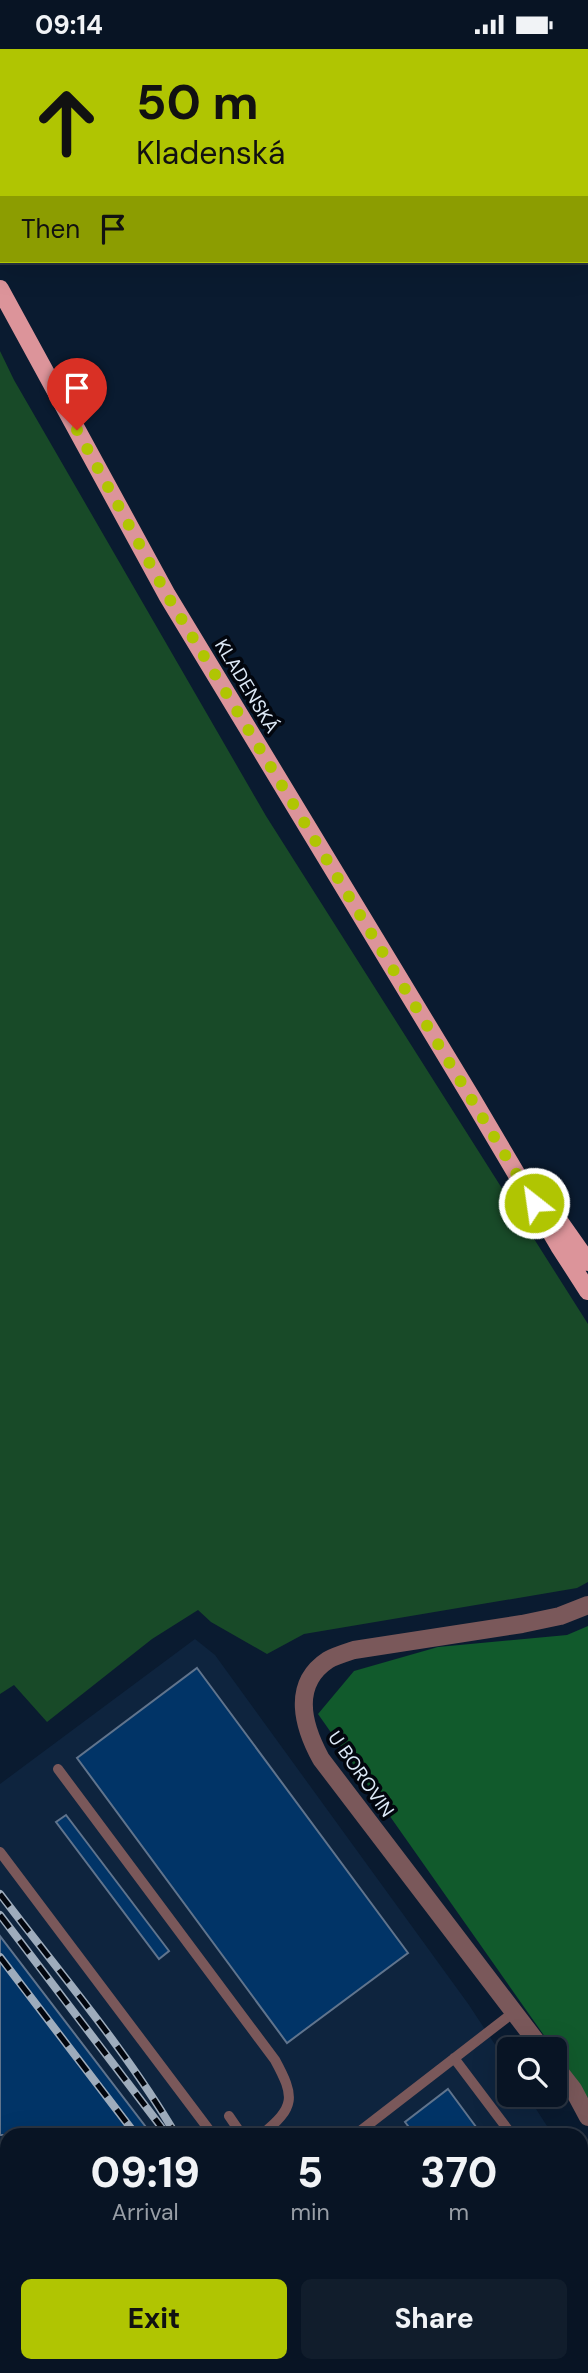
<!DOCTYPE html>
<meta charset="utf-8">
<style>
body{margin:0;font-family:"DM Sans",sans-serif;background:#111d2c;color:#f1f3f6;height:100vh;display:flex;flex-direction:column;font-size:26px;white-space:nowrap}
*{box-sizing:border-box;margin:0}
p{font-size:23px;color:#989ea6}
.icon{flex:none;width:38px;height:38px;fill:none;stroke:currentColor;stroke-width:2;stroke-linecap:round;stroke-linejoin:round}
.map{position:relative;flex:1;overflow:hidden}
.details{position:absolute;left:0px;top:2079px;width:588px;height:245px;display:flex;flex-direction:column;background:#081424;border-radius:21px 21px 0 0;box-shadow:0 7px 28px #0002,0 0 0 2px #293341}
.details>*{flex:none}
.guide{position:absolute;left:0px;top:0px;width:588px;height:214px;box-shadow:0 7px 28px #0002,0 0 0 2px #293341;background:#b0c502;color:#111;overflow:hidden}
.fabs{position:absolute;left:497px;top:1988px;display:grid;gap:14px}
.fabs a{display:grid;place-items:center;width:70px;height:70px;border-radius:10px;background:#081424;box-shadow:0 7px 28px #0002,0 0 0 2px #293341;font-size:35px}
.pin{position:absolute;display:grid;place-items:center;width:60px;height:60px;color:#fff;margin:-72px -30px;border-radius:50% 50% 50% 0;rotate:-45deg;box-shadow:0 0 7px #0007}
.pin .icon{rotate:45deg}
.me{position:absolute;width:77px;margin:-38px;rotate:330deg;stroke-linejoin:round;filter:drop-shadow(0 0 5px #0008)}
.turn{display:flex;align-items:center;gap:24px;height:147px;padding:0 21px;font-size:32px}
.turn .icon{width:91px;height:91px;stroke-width:2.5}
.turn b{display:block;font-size:49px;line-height:60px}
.then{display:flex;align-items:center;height:66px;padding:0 21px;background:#0003;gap:14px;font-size:26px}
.eta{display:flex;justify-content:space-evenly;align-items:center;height:119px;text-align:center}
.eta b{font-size:42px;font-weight:800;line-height:49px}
.primary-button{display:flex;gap:14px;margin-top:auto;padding:14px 21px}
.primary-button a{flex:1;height:80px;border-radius:10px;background:#b0c502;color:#111;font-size:28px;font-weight:800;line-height:80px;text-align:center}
.primary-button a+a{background:#111d2c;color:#f1f3f6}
.status{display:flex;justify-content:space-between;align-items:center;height:49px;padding:0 35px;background:#081424;direction:ltr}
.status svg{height:19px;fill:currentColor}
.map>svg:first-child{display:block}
</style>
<div class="status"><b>09:14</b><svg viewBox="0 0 49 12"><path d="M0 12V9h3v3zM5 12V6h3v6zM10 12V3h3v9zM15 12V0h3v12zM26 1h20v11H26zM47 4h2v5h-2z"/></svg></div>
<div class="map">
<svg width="588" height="2324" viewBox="0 0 588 2324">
<rect width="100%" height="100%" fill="#0a1b30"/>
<path fill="#0e243e" d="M 195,1590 L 215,1606 L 469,1956 L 509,2017 L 509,2046 L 527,2046 L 547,2077 L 549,2086 L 7,2086 L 7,2317 L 569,2317 L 569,2324 L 0,2324 L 0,1735 Z"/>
<path fill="#184a28" d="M 0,302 L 14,331 L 266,767 L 588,1275 L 588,1533 L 577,1539 L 304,1585 L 267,1605 L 211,1573 L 198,1561 L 152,1590 L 47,1673 L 14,1636 L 0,1645 Z"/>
<path fill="#115a2c" d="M 588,1577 L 588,2049 L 318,1665 L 354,1622 L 438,1598 L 567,1586 Z"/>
<path fill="#013467" stroke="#60748d" stroke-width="2" d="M 197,1619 L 408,1904 L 287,1994 L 77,1709 Z
M 66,1766 L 169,1902 L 159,1910 L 56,1773 Z
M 0,1887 L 152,2086 L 0,2086 Z
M 448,2040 L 482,2086 L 415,2086 L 405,2073 Z"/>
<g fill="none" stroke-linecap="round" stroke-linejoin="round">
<path stroke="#7a585a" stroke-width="10" d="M 58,1720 L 275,2011 C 295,2048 296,2058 261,2086
M 0,1803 L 213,2086
M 454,2009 L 512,2086
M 229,2067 L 242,2086
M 355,2086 L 514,1963
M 396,2317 L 402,2324
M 38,2324 L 48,2317"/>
<path stroke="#7a585a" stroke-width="18" d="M 542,2000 L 321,1710 C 304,1679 290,1636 328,1611 C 335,1607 345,1604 354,1601 L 522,1575 L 560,1567 L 588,1556
M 555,2017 L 573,2040 L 588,2068
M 264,2317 L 269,2324"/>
<path stroke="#dc949a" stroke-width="18" d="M 0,240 L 167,546 L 471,1048 L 559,1197 L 588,1242
M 540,1145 L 588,1213"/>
<g stroke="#9eacbc" stroke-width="8">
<path id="rail" d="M 0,1845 C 59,1923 127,2002 176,2086
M 0,1866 L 165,2083
M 0,1908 L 136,2086
M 0,2218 L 7,2227
M 0,2314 L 7,2315
M 19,2317 L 79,2324
M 122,2317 L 137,2324
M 312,2317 L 317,2324
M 343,2317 L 348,2324"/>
</g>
<use href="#rail" stroke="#02060e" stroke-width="5" stroke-dasharray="16" stroke-linecap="butt"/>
</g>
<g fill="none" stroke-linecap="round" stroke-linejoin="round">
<path stroke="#b0c502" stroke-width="12" stroke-dasharray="0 21.6" d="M 77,381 L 167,546 L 534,1154"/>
</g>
<g text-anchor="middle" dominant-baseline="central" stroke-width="7" stroke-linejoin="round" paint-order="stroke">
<g font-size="19" fill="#dde9f7" stroke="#02060e">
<text transform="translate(247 637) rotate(59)">KLADENSKÁ</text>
<text transform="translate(361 1725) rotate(55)">U BOROVIN</text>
</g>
</g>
</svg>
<div class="fabs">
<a><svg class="icon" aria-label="search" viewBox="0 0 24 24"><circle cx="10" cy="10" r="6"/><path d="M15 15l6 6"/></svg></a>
</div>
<div class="pin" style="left:77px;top:381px;background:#d93025"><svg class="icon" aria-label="arrive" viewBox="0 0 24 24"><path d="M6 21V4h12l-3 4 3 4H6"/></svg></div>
<svg class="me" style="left:534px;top:1154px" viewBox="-20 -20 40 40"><circle r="17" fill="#b0c502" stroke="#fff" stroke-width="3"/><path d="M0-11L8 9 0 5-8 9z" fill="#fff"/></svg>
<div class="guide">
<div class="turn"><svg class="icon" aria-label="ahead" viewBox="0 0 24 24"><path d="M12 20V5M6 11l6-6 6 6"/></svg><div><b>50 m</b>Kladenská</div></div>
<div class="then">Then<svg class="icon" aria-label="arrive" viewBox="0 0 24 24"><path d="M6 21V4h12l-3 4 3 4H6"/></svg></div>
</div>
<section class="details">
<div class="eta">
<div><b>09:19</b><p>Arrival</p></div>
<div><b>5</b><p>min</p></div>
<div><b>370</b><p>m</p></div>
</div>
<div class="primary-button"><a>Exit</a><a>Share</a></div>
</section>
</div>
